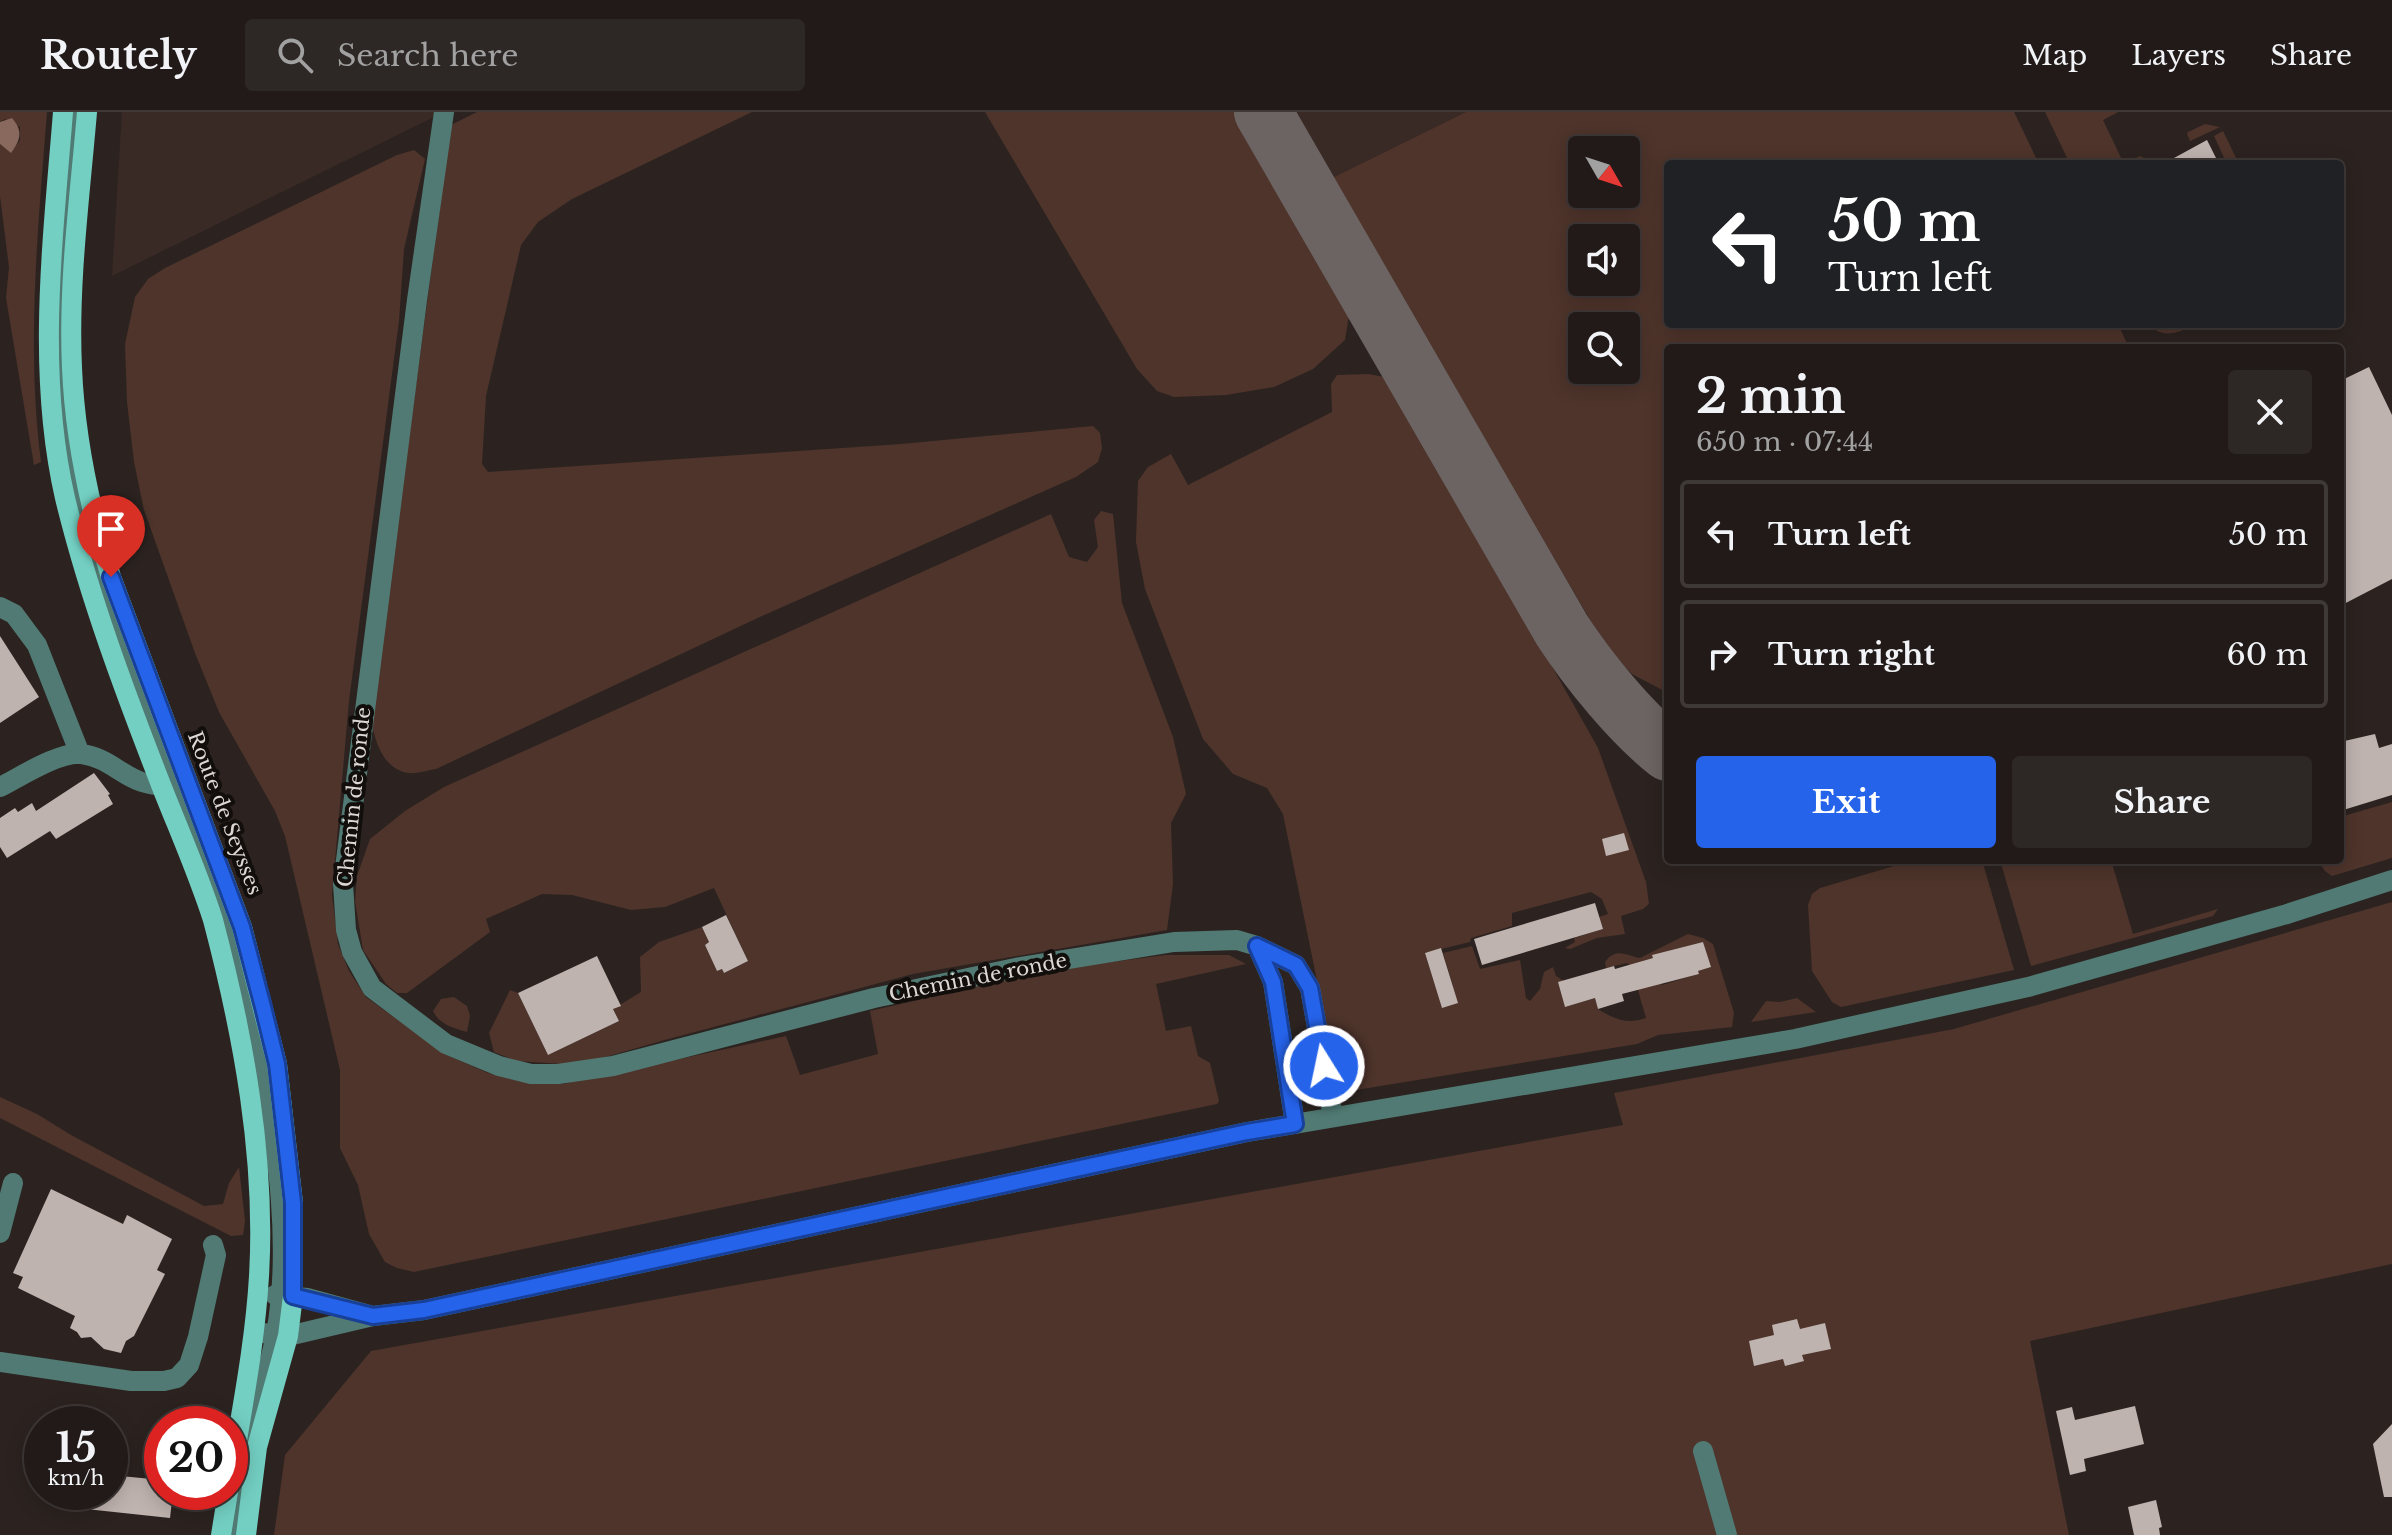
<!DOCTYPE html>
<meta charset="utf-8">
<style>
body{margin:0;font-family:"Libre Baskerville",serif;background:#2d2725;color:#f1f3f6;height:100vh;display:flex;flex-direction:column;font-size:30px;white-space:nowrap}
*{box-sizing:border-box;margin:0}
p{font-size:26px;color:#a2a1a2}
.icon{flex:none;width:44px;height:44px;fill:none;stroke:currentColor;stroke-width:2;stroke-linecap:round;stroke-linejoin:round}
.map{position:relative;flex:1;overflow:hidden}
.panel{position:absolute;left:1664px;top:232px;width:680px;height:520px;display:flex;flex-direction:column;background:#211a18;border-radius:8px;box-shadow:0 4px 20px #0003,0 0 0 2px #3e3837}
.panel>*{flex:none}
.banner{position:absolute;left:1664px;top:48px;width:680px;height:168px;border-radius:8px;box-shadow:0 4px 20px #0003,0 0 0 2px #3e3837;background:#202124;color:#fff;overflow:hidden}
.needle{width:52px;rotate:129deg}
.tools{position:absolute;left:1568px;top:24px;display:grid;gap:16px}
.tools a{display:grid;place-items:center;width:72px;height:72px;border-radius:8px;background:#211a18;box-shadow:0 4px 20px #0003,0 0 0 2px #3e3837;font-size:40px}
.speed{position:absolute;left:24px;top:1294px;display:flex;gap:16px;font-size:40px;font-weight:700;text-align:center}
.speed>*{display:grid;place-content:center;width:104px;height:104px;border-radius:50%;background:#211a18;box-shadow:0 4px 20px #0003,0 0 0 2px #3e3837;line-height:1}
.speed small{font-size:20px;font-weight:400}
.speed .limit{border:12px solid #d22;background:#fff;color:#111}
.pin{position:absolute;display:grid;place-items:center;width:68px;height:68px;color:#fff;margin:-82px -34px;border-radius:50% 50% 50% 0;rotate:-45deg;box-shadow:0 0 8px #0007}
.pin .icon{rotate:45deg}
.me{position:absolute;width:88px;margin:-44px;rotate:350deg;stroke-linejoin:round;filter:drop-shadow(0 0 6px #0008)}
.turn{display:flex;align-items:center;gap:28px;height:168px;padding:0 32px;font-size:36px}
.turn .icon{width:104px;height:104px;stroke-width:2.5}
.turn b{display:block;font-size:56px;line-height:68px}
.round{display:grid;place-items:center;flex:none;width:84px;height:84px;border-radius:8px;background:#2d2725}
.summary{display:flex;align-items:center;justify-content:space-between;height:136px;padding:0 32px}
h1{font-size:48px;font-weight:700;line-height:60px}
.cta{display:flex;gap:16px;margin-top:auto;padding:16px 32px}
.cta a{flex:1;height:92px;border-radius:8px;background:#2563eb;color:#fff;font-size:32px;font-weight:700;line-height:92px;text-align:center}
.cta a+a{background:#2d2725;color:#f1f3f6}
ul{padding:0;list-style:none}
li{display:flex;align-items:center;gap:24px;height:108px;margin:0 16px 12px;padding:0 16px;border:4px solid #3e3837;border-radius:8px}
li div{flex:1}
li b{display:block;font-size:30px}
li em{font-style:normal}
header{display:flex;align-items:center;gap:48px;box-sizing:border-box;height:112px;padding:0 40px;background:#211a18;border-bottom:2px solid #3e3837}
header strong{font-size:38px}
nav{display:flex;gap:44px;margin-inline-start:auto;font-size:28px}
.search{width:560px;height:72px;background:#2d2725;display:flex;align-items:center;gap:20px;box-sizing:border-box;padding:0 28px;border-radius:8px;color:#a2a1a2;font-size:30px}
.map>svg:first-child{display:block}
</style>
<header>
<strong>Routely</strong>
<div class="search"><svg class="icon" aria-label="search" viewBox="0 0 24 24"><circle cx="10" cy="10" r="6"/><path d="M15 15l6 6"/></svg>Search here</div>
<nav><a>Map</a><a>Layers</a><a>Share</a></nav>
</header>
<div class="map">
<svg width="2392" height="1423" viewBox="0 0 2392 1423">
<rect width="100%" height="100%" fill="#2c2320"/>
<path fill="#3a2a25" d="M 122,0 L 444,0 L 112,164 Z
M 1236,0 L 1466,0 L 1287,88 Z"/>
<path fill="#4e342b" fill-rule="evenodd" d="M 0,0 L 47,0 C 38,116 26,234 41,350 L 34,353 L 6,186 L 9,155 L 0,84 L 0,32 L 11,40 L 20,28 L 20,15 L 5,7 L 0,10 Z
M 477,0 L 752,0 L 572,87 L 538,110 L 521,133 L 486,284 L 482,352 L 488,360 L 901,332 L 1093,314 L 1100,321 L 1102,336 L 1098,350 L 1076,365 L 762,504 L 436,657 C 428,658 417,662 409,661 C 383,658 374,628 371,606 L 451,13 Z
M 985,0 L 1236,0 L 1350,197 L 1345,228 L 1313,257 L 1274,275 L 1226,283 L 1174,285 L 1157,279 L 1137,257 Z
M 1466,0 L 2014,0 L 2039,52 L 1668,52 L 1668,212 L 2118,212 L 2129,236 L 1668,236 L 1668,581 L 1632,562 L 1608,538 L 1330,67 ZM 1582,38 L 1626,38 L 1626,82 L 1582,82 ZM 1582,126 L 1626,126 L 1626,170 L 1582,170 ZM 1582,214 L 1626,214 L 1626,258 L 1582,258 Z
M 2045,0 L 2118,0 L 2103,8 L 2124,52 L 2140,44 L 2151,49 L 2144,52 L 2070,52 Z
M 2205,12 L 2220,15 L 2190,29 L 2187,22 L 2188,20 Z
M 2223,19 L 2239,52 L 2227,52 L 2214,24 Z
M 414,38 L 425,47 L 404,137 L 399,209 L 349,589 L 332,783 L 338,832 L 349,859 L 366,885 L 445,942 L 488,961 L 524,970 L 563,972 L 786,924 L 800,963 L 878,942 L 870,899 L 1044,859 L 1165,843 L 1229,843 L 1246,852 L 1156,872 L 1166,919 L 1191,914 L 1198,944 L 1210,951 L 1219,989 L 1217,992 L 433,1156 L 414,1160 L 397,1156 L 385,1150 L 369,1122 L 358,1073 L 340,1036 L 340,958 L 285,724 L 275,699 L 219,600 L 195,541 L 144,398 L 134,350 L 127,290 L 125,232 L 135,185 L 148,167 L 165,156 L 397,43 Z
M 2148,212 L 2196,212 C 2178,221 2164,228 2148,212 Z
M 1368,262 L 1385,265 L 1390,268 L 1598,636 L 1646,770 L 1649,792 L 1643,797 L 1621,804 L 1625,822 L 1597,826 L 1570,837 L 1565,836 L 1575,830 L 1574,826 L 1602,817 L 1599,805 L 1608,802 L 1602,787 L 1591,780 L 1512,801 L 1512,814 L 1471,826 L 1470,830 L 1425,841 L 1437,879 L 1453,874 L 1443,841 L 1472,834 L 1480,857 L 1520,848 L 1526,886 L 1530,889 L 1540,877 L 1544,860 L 1553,855 L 1556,864 L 1564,869 L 1565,895 L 1595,886 L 1598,897 C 1614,907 1627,913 1646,906 L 1631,854 L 1627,851 L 1606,856 L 1605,850 C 1616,835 1625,843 1640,846 L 1688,822 L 1703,826 L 1713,832 L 1734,901 L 1732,915 L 1658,923 L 1637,932 L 1356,978 L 1356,982 L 1350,982 L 1333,947 L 1283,702 L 1267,676 L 1233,662 L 1203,627 L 1145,477 L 1136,430 L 1138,369 L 1148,355 L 1171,342 L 1188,373 L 1332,300 L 1331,272 L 1337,263 ZM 1703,830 L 1710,855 L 1698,859 L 1698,862 L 1662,873 L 1643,849 L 1653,846 L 1653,843 Z
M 1101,399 L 1113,402 L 1122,491 L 1173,625 L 1186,682 L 1171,711 L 1173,772 L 1167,818 L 913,862 L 661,929 L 578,953 L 516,949 L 494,940 L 489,921 L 510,878 L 518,881 L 548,943 L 619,909 L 613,897 L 641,880 L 640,845 L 659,830 L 702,815 L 709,830 L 705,833 L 717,859 L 722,857 L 724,861 L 748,849 L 714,776 L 665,795 L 631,798 L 572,783 L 542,782 L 486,807 L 490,820 L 407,881 L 397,881 L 386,872 L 363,838 L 355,789 L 357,764 L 370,727 L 405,699 L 444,675 L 1051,402 L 1069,445 L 1087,450 L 1098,435 L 1094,408 Z
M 2392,690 L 2392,746 L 2332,764 L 2326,760 L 2317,748 L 2340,748 L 2340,705 Z
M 1914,748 L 1982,748 L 2014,858 L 1841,895 L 1832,890 L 1812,859 L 1808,793 L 1812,782 L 1820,776 Z
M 2000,748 L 2111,748 L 2133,822 L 2218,797 L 2213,804 L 2031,854 Z
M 2392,790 L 2392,1152 L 2030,1229 L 2069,1423 L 274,1423 L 285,1343 L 371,1239 L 1623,1013 L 1614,981 L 1954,917 Z
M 454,885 L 467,894 L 470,904 L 467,920 C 453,916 439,912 433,899 L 441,887 Z
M 1797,886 L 1816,900 L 1751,910 L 1766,889 L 1780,890 Z
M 0,985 L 37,1002 L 71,1023 L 204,1094 L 223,1092 L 229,1071 L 239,1055 L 245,1109 L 243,1123 L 231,1124 L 0,1006 Z"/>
<path fill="#89685d" d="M 12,6 C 23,19 21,27 11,41 L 0,32 L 0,10 Z"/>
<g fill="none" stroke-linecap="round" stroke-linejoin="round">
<path stroke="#6c6462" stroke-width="58" d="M 1263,0 L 1562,518 C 1588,558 1630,610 1668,640"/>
</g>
<path fill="#bfb3af" d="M 2207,28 L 2219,52 L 2163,52 Z
M 2369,255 L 2392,303 L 2392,467 L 2340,494 L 2340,269 Z
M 0,524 L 39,585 L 0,611 Z
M 2375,622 L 2379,636 L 2392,632 L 2392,683 L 2340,699 L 2340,630 Z
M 94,661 L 110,682 L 108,683 L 113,692 L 56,727 L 50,719 L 7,746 L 0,735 L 0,706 L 15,696 L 18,700 L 32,691 L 36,699 Z
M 1624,721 L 1629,738 L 1606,744 L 1602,727 Z
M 1595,791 L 1603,817 L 1482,853 L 1474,827 Z
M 726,803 L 748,849 L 724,861 L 722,857 L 717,859 L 705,833 L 709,830 L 702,815 Z
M 1703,830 L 1711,855 L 1698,859 L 1699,862 L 1622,882 L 1624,889 L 1598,897 L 1595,886 L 1565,895 L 1558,870 L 1614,854 L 1615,857 L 1653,846 L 1652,843 Z
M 1441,836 L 1458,891 L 1442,896 L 1425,841 Z
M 597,844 L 621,894 L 613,897 L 619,909 L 548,943 L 518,881 Z
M 51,1077 L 123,1112 L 127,1103 L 172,1127 L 157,1158 L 165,1162 L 134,1224 L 126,1229 L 121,1241 L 104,1237 L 91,1225 L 81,1226 L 77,1220 L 70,1216 L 75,1204 L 18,1176 L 23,1165 L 13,1161 Z
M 1797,1207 L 1800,1217 L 1825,1211 L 1831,1237 L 1802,1243 L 1804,1249 L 1785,1254 L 1783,1247 L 1754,1254 L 1749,1229 L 1774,1223 L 1772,1213 Z
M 2135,1294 L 2144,1332 L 2084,1347 L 2086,1359 L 2070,1363 L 2056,1299 L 2072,1295 L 2075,1308 Z
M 2392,1312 L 2392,1385 L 2384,1385 L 2373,1332 Z
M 110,1363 L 162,1368 L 162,1380 L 173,1380 L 170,1406 L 86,1397 L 88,1380 L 110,1380 Z
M 2156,1388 L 2162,1415 L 2159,1416 L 2160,1423 L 2134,1423 L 2128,1395 Z"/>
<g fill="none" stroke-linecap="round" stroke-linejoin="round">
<path stroke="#507a73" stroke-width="20" d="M 75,0 C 64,135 47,276 83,409 C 132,591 233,765 263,952 C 277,1039 292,1134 276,1222 C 268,1263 253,1302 245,1343 C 240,1369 239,1397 236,1423
M 444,0 L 417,188 L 343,772 L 346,818 L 352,840 L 372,876 L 446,932 L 499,954 L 531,962 L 558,962 L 613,954 L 874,886 L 1020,855 L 1174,830 L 1237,828 L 1257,834
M 0,495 L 14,502 L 37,533 L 80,642
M 0,675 C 20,665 60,639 82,642 C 120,648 126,678 176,673
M 1295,1012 L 1273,870 L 1257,834 L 1296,853 L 1310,876 L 1333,1005
M 0,1121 L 13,1071
M 275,1183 L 307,1186 L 369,1203
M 254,1220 L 288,1224 L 373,1204 L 424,1198 L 1247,1020 L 1795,927 L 2028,875 L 2287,802 L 2392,768
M 0,1250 L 131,1269 L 164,1269 L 177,1266 L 189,1253 L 198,1225 L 216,1143 L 213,1133
M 1703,1339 L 1727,1423"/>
<path stroke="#73cfc2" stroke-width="20" d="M 63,0 C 53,127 36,260 65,386 C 89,485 126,583 163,678 C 180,721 199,764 213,808 C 243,922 266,1045 259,1164 C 255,1233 241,1301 230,1370
M 87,0 C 80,84 68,171 72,256 C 75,328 90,397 111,465 L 242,815 L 277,952 L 293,1091 L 293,1184 L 288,1224 L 257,1335 L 246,1423
M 221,1423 L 228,1380"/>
</g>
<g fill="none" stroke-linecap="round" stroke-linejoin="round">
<g stroke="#184099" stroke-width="20">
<path id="route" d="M 111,465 L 242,815 L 263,895 L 277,952 L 293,1091 L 293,1184 L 373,1204 L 424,1198 L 1247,1020 L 1295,1012 L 1273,870 L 1257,834 L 1296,853 L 1310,876 L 1324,954"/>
</g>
<use href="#route" stroke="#2563eb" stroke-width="14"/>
</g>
<g text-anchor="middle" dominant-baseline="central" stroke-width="8" stroke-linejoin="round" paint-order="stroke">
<g font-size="20" fill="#dcd6d4" stroke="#110e0c">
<text transform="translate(354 685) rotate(-84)">Chemin de ronde</text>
<text transform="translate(225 701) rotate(69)">Route de Seysses</text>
<text transform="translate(978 865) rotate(-11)">Chemin de ronde</text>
</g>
</g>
</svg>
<div class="tools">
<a><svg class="needle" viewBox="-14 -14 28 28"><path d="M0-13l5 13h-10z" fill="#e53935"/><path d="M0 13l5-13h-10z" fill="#a2a1a2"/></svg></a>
<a><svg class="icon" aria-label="sound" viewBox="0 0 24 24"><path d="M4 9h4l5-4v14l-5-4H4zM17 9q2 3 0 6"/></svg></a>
<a><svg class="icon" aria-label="search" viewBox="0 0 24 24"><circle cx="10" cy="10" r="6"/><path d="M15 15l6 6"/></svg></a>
</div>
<div class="speed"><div>15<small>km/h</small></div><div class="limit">20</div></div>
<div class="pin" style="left:111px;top:465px;background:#d93025"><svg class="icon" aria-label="arrive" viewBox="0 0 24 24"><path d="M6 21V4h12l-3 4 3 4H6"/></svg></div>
<svg class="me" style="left:1324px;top:954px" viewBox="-20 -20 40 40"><circle r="17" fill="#2563eb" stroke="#fff" stroke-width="3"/><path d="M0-11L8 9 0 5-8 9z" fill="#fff"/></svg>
<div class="banner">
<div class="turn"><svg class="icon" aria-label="left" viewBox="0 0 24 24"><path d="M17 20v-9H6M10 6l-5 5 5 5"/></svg><div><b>50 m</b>Turn left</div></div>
</div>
<section class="panel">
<div class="summary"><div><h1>2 min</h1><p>650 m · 07:44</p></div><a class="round"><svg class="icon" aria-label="close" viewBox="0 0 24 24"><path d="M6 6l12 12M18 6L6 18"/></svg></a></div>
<ul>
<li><svg class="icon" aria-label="left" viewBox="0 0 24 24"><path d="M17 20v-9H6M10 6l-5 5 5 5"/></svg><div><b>Turn left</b></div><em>50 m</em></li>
<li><svg class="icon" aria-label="right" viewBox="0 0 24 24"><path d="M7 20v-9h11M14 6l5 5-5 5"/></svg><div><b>Turn right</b></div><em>60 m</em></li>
</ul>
<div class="cta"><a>Exit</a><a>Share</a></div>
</section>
</div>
